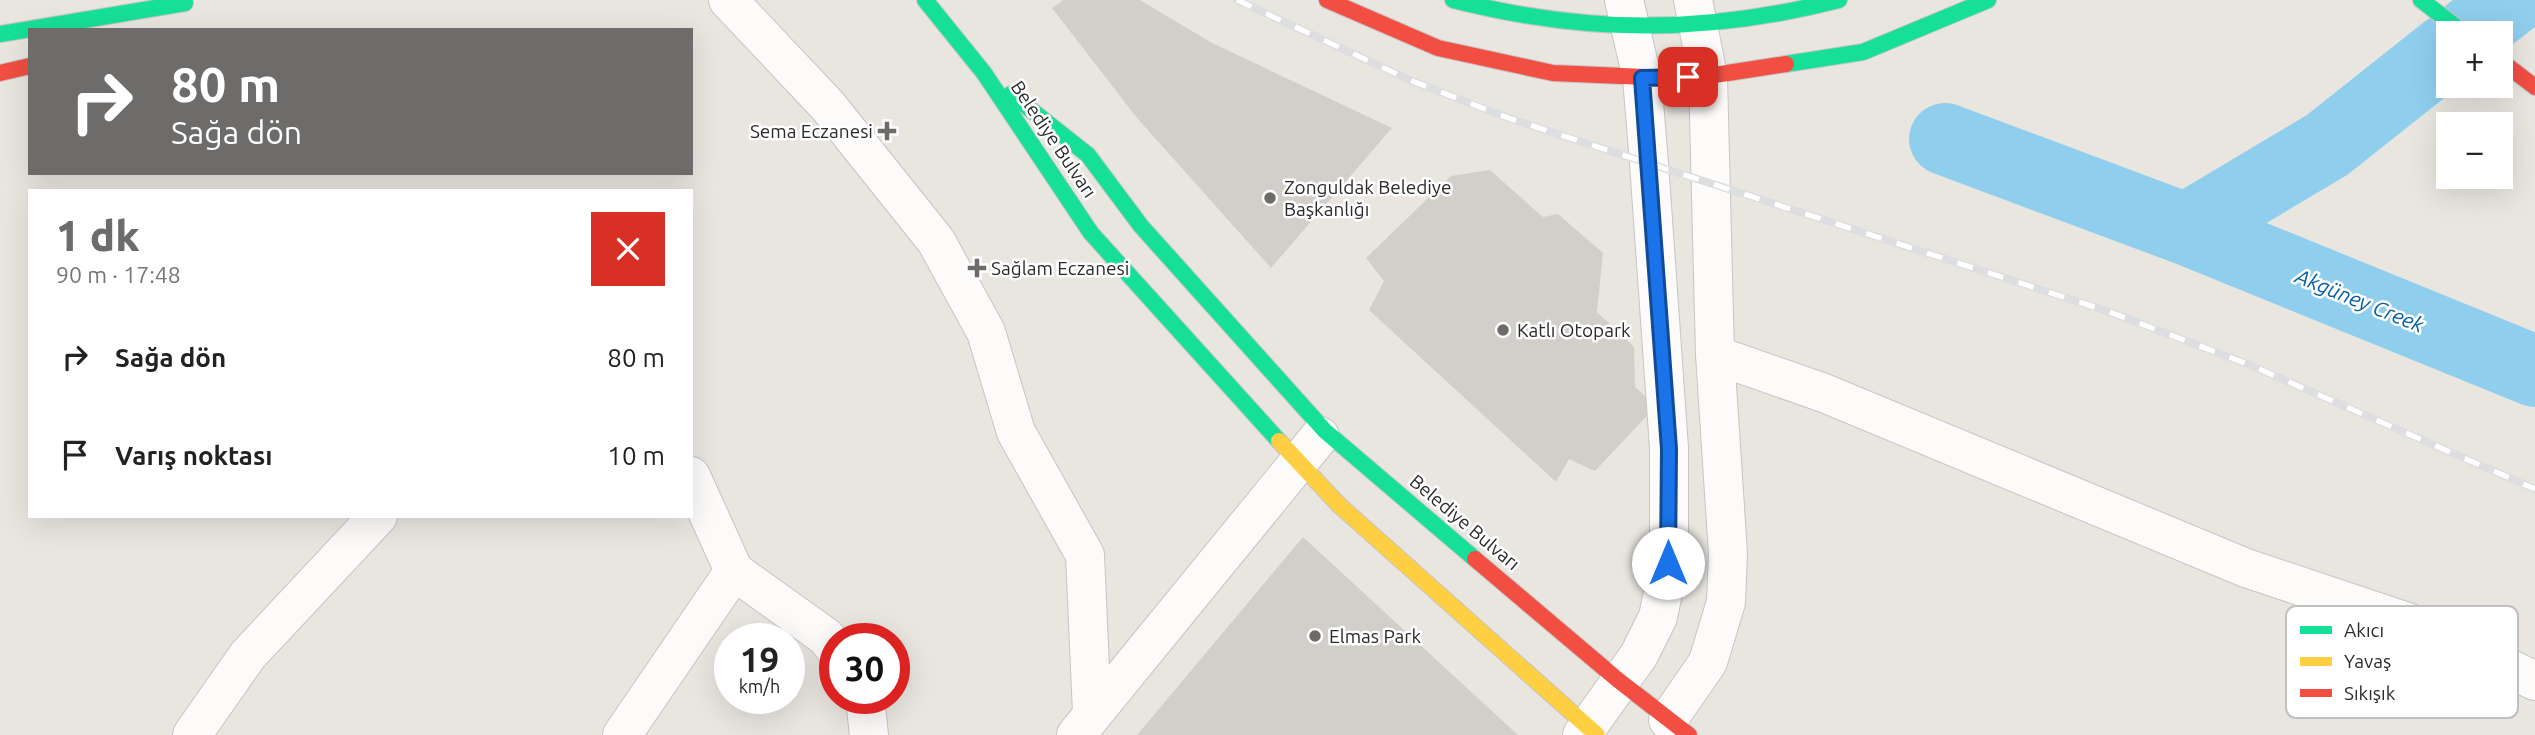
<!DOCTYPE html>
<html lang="tr">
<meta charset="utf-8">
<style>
body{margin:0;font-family:Ubuntu,sans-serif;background:#f2f2f2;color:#222;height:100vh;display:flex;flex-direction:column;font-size:26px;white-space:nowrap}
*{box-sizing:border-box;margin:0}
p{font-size:23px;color:#767676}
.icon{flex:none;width:38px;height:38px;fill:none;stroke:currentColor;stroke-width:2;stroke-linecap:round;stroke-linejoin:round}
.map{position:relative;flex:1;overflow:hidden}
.details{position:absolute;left:28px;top:189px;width:665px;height:329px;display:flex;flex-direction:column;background:#fff;border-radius:0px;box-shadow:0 7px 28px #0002}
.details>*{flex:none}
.banner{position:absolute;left:28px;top:28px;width:665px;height:147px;border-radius:0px;box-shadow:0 7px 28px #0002;background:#6d6c6a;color:#fff;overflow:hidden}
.buttons{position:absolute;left:2436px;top:21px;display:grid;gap:14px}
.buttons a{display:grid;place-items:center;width:77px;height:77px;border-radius:0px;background:#fff;box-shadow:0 7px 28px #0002;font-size:35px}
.speed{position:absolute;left:714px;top:623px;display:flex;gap:14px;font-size:35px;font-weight:700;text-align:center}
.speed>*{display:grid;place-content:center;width:91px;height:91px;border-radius:50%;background:#fff;box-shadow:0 7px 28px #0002;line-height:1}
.speed small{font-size:18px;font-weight:400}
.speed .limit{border:10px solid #d22;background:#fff;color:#111}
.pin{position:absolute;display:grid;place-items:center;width:60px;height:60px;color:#fff;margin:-30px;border-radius:14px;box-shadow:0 4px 10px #0006}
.me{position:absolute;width:77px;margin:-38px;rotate:0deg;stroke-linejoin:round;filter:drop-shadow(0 0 5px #0008)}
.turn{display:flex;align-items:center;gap:24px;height:147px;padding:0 28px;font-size:32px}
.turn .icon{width:91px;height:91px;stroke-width:2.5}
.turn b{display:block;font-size:49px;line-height:60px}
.round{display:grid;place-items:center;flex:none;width:74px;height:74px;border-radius:0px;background:#f2f2f2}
.summary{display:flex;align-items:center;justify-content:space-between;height:119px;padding:0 28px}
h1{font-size:42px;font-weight:800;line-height:52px;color:#6d6c6a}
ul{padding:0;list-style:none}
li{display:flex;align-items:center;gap:21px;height:98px;padding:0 28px}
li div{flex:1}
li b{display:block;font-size:26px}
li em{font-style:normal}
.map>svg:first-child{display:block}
</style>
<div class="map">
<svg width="2535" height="735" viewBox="0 0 2535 735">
<rect width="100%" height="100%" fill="#e9e6e0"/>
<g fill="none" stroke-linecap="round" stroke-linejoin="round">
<path stroke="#90ceee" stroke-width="72" d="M 2469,33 L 2511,0
M 1945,139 L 2186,229 L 2535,371
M 2186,229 L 2327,145 L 2448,49"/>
</g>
<path fill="#d2cfcb" d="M 1063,0 L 1140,0 L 1212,43 L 1392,128 L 1271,268 L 1137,118 L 1052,8 Z
M 1490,170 L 1543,217 L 1558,214 L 1603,253 L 1597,312 L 1634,347 L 1635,387 L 1656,406 L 1595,471 L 1569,459 L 1556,482 L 1369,310 L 1384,281 L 1366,258 L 1451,176 Z
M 1303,537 L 1518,735 L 1137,735 Z"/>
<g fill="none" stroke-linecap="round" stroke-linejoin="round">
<g stroke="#c6c5c6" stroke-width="40">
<path id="street" d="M 728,0 L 828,106 L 936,241 L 986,332 L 1016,432 L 1085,555 L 1092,713
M 1715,355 L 1824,393 L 2246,568 L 2434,631 L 2535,681
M 691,476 L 734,571 L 826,637 L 835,649
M 865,698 L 869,735
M 1668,720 L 1708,662 L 1726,602 L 1728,554 L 1715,355 L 1708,76 L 1693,0
M 192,735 L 248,655 L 378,516
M 622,735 L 734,571
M 1076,735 L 1320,436
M 1582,735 L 1639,655 L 1658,617 L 1669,563 L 1669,448 L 1649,163 L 1642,78 L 1624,0"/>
</g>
<g stroke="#c6c5c6" stroke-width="18">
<path id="fast" d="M 925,0 L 984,73 L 1091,233 L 1279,441
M 1453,0 C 1587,34 1705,34 1839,0
M 2421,0 L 2464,33
M 0,34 L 185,3
M 1786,64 L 1863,52 L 1988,0
M 1011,94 L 1088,155 L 1141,226 L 1325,431 L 1475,559"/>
</g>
<g stroke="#c6c5c6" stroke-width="18">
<path id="slow" d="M 1279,441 L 1339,505 L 1597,735"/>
</g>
<g stroke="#c6c5c6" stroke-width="18">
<path id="jam" d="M 1327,0 L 1438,48 L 1553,73 L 1668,78 L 1708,76 L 1786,64
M 2501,61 L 2535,87
M 0,73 L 30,66
M 1475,559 L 1618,680 L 1689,735"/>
</g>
<use href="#street" stroke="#fcfbfa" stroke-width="38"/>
<use href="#fast" stroke="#16e098" stroke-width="16"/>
<use href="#slow" stroke="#ffcf43" stroke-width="16"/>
<use href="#jam" stroke="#f24e42" stroke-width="16"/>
<g stroke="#dddedf" stroke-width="8">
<path id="rail" d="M 1237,0 L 1412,81 L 1511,119 L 2107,311 L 2250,365 L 2535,489"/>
</g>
<use href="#rail" stroke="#fff" stroke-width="5" stroke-dasharray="16" stroke-linecap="butt"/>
</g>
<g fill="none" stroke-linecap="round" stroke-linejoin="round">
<g stroke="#114b97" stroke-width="18">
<path id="route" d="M 1668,563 L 1669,449 L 1642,78 L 1688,77"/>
</g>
<use href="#route" stroke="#1a73e8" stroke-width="12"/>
</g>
<g fill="#6d6c6a" stroke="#fff" stroke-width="2.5">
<path d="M883.5 120.5h7v7h7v7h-7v7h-7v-7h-7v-7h7z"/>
<circle cx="1270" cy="198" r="7"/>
<path d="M973.5 257.5h7v7h7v7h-7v7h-7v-7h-7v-7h7z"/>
<circle cx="1503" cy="330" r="7"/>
<circle cx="1315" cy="636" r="7"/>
</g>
<g text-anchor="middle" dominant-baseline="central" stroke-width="5" stroke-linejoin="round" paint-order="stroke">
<g font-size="19" fill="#2a2a2a" stroke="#fff" text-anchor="start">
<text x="873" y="131" text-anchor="end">Sema Eczanesi</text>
<text x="1284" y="187">Zonguldak Belediye<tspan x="1284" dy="22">Başkanlığı</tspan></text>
<text x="991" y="268">Sağlam Eczanesi</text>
<text x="1517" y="330">Katlı Otopark</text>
<text x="1329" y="636">Elmas Park</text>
</g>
<g font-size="19" fill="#2a2a2a" stroke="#fff">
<text transform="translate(1054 139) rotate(56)">Belediye Bulvarı</text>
<text transform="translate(1465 522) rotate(40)">Belediye Bulvarı</text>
</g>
<g font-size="21" font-style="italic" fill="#075ea2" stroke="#fff">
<text transform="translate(2360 300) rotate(22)">Akgüney Creek</text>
</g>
</g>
<rect x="2286" y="606" width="232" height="112" rx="10" fill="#fff" stroke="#bfbfbf" stroke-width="2"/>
<rect x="2300" y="626" width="32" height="8" fill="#16e098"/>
<rect x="2300" y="657" width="32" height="9" fill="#ffcf43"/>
<rect x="2300" y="689" width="32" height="8" fill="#f24e42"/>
<g font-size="19" fill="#2a2a2a">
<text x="2344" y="637">Akıcı</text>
<text x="2344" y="668">Yavaş</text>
<text x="2344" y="700">Sıkışık</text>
</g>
</svg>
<div class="buttons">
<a>+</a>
<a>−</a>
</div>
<div class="speed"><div>19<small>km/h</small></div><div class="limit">30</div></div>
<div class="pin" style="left:1688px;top:77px;background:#d93025"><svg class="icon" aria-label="arrive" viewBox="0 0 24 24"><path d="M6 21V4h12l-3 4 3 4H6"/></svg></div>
<svg class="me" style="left:1668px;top:563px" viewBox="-20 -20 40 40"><circle r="19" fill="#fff"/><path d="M0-13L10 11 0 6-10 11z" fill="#1a73e8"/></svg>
<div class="banner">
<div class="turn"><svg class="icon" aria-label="right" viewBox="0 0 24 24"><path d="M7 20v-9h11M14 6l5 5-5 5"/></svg><div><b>80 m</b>Sağa dön</div></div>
</div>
<section class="details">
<div class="summary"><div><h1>1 dk</h1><p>90 m · 17:48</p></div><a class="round" style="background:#d93025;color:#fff"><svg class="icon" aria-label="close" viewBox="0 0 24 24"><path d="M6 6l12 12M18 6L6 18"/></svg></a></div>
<ul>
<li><svg class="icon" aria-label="right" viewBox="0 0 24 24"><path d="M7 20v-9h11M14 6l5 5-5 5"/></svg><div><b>Sağa dön</b></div><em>80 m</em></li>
<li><svg class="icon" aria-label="arrive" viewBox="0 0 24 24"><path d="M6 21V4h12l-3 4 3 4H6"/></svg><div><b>Varış noktası</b></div><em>10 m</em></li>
</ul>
</section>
</div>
